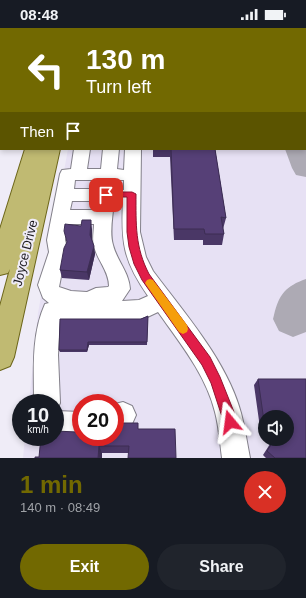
<!DOCTYPE html>
<meta charset="utf-8">
<style>
body{margin:0;font-family:Helvetica,sans-serif;background:#20242c;color:#f1f3f6;height:100vh;display:flex;flex-direction:column;font-size:15px;white-space:nowrap}
*{box-sizing:border-box;margin:0}
p{font-size:13px;color:#9ea1a6}
.icon{flex:none;width:22px;height:22px;fill:none;stroke:currentColor;stroke-width:2;stroke-linecap:round;stroke-linejoin:round}
.map{position:relative;height:430px;overflow:hidden}
.details{display:flex;flex-direction:column;background:#171b24;flex:1}
.details>*{flex:none}
.guide{position:absolute;left:0px;top:0px;width:306px;height:122px;box-shadow:0 2px 6px #0003;background:#726901;color:#fff;overflow:hidden}
.buttons{position:absolute;left:258px;top:382px;display:grid;gap:8px}
.buttons a{display:grid;place-items:center;width:36px;height:36px;border-radius:50%;background:#171b24;box-shadow:0 2px 6px #0003;font-size:20px}
.speed{position:absolute;left:12px;top:366px;display:flex;gap:8px;font-size:20px;font-weight:700;text-align:center}
.speed>*{display:grid;place-content:center;width:52px;height:52px;border-radius:50%;background:#171b24;box-shadow:0 2px 6px #0003;line-height:1}
.speed small{font-size:10px;font-weight:400}
.speed .limit{border:6px solid #d22;background:#fff;color:#111}
.pin{position:absolute;display:grid;place-items:center;width:34px;height:34px;color:#fff;margin:-17px;border-radius:8px;box-shadow:0 2px 6px #0006}
.me{position:absolute;width:44px;margin:-22px;rotate:344deg;stroke-linejoin:round;filter:drop-shadow(0 0 3px #0008)}
.turn{display:flex;align-items:center;gap:14px;height:84px;padding:0 20px;font-size:18px}
.turn .icon{width:52px;height:52px;stroke-width:2.5}
.turn b{display:block;font-size:28px;line-height:34px}
.then{display:flex;align-items:center;height:38px;padding:0 20px;background:#0003;gap:8px;font-size:15px}
.round{display:grid;place-items:center;flex:none;width:42px;height:42px;border-radius:21px;background:#20242c}
.head{display:flex;align-items:center;justify-content:space-between;height:68px;padding:0 20px}
h1{font-size:24px;font-weight:700;line-height:30px;color:#726901}
.button{display:flex;gap:8px;margin-top:auto;padding:8px 20px}
.button a{flex:1;height:46px;border-radius:24px;background:#726901;color:#fff;font-size:16px;font-weight:700;line-height:46px;text-align:center}
.button a+a{background:#20242c;color:#f1f3f6}
.status{display:flex;justify-content:space-between;align-items:center;height:28px;padding:0 20px;background:#171b24;direction:ltr}
.status svg{height:11px;fill:currentColor}
.map>svg:first-child{display:block}
</style>
<div class="status"><b>08:48</b><svg viewBox="0 0 49 12"><path d="M0 12V9h3v3zM5 12V6h3v6zM10 12V3h3v9zM15 12V0h3v12zM26 1h20v11H26zM47 4h2v5h-2z"/></svg></div>
<div class="map">
<svg width="306" height="430" viewBox="0 0 306 430">
<rect width="100%" height="100%" fill="#efecf7"/>
<path fill="#e7e1f4" fill-rule="evenodd" d="M 118,0 L 306,0 L 306,430 L 23,430 L 25,409 L 55,409 L 55,375 L 29,375 L 38,285 L 68,121 L 305,121 L 305,1 L 116,1 ZM 81,375 L 115,375 L 115,409 L 81,409 ZM 265,389 L 287,389 L 287,411 L 265,411 Z"/>
<g fill="none" stroke-linecap="round" stroke-linejoin="round">
<path fill="#adaab4" fill-rule="evenodd" d="M 305,114 L 306,114 L 306,149 L 296,147 L 292,140 L 285,121 L 305,121 Z
M 306,251 L 306,304 L 293,309 L 279,303 L 273,291 L 274,287 C 279,266 286,258 306,251 Z"/>
<g stroke="#83808a" stroke-width="2">
<path id="minor" d="M 187,0 L 202,0 L 187,1 Z
M 222,0 L 243,0 L 222,1 Z
M 305,33 L 306,33 L 306,41 L 305,41 Z
M 74,121 L 90,121 L 87,141 L 101,141 L 103,121 L 119,121 L 117,141 L 124,142 L 125,121 L 141,121 L 140,204 L 146,229 L 153,243 C 185,286 227,333 241,385 C 245,400 247,415 250,430 L 222,430 C 220,415 219,399 215,384 C 206,347 180,315 158,284 L 141,292 L 60,292 L 58,327 L 60,375 L 56,383 L 81,384 L 81,409 L 84,409 L 81,410 L 55,409 L 55,375 L 34,375 C 34,342 31,307 45,276 L 49,275 L 43,270 L 38,257 L 49,224 L 47,212 L 60,146 L 62,142 L 71,141 ZM 75,152 L 100,152 L 99,161 L 74,161 ZM 116,152 L 124,152 L 124,162 L 115,161 ZM 123,172 C 121,215 123,232 148,268 L 139,272 L 122,273 L 130,261 C 129,244 117,233 113,217 C 109,204 113,187 114,173 ZM 72,173 L 97,173 L 96,182 L 70,182 ZM 68,196 L 94,196 C 94,203 92,211 94,218 C 97,232 109,243 109,258 L 108,259 L 96,260 L 87,264 L 71,263 L 59,259 L 65,228 L 68,223 L 65,212 Z
M 123,374 L 132,378 L 136,387 L 132,396 L 115,402 L 115,376 Z"/>
</g>
<g stroke="#6c6519" stroke-width="2">
<path id="major" d="M 25,121 L 60,121 L 14,329 L 10,338 L 0,342 L 0,278 L 10,241 L 8,245 L 0,247 L 0,201 Z"/>
</g>
<use href="#minor" fill="#fff" fill-rule="evenodd"/>
<use href="#major" fill="#c0ba72" fill-rule="evenodd"/>
<g stroke="#6b6870" stroke-width="3">
<path id="rail" d="M 0,56 L 1,54
M 0,72 L 1,70"/>
</g>
<use href="#rail" stroke="#efecf7" stroke-width="2" stroke-dasharray="5.5" stroke-linecap="butt"/>
</g>
<path fill="#4a3766" fill-rule="evenodd" d="M 153,121 L 215,121 L 226,190 L 223,201 L 224,206 L 222,217 L 203,217 L 203,212 L 174,212 L 170,129 L 153,129 Z
M 92,201 L 92,212 L 95,226 L 89,252 L 62,250 L 60,242 L 67,214 Z
M 148,288 L 147,317 L 89,317 L 87,324 L 60,324 L 59,322 Z
M 258,351 L 306,430 L 266,430 L 263,427 L 270,416 L 261,407 L 254,357 ZM 265,389 L 287,411 L 265,411 Z
M 138,395 L 128,425 L 102,425 L 102,430 L 35,430 L 39,429 L 80,402 L 78,400 Z"/>
<path fill="#3c2d53" d="M 91,192 L 92,201 L 92,215 L 90,207 Z
M 94,218 L 95,226 L 89,252 L 87,244 Z
M 88,314 L 89,317 L 87,324 L 87,322 Z
M 99,418 L 102,425 L 102,430 L 98,430 Z"/>
<path fill="#564077" stroke="#3c2d53" d="M 171,121 L 215,121 L 226,190 L 221,189 L 224,206 L 205,206 L 204,201 L 174,201 Z
M 82,192 L 91,192 L 90,207 L 94,218 L 87,244 L 60,242 L 64,220 L 67,214 L 64,203 L 65,196 L 81,198 Z
M 148,288 L 147,314 L 88,314 L 87,322 L 59,322 L 60,291 L 141,291 Z
M 258,351 L 306,351 L 306,430 L 275,430 L 267,423 L 274,412 L 274,411 L 287,411 L 287,389 L 265,389 L 265,400 Z
M 78,395 L 81,395 L 81,401 L 78,400 Z
M 115,395 L 138,395 L 138,401 L 175,401 L 176,430 L 128,430 L 129,418 L 99,418 L 98,430 L 35,430 L 35,429 L 39,429 L 41,409 L 55,409 L 55,403 L 77,404 L 81,401 L 81,409 L 115,409 Z"/>
<path fill="#e11d48" stroke="#92132f" d="M 106,164 L 132,164 L 136,166 C 136,197 135,219 149,246 L 210,329 L 220,349 L 234,384 L 236,394 L 234,398 L 230,400 L 225,398 L 211,355 L 202,337 L 142,252 L 134,236 L 129,219 L 127,204 L 127,169 L 104,169 L 102,167 Z"/>
<path fill="#f59e0b" d="M 150,251 L 153,252 L 187,297 L 188,301 L 187,304 L 183,306 L 179,304 L 147,258 L 145,255 L 147,252 Z"/>
<g text-anchor="middle" dominant-baseline="central" stroke-width="4" stroke-linejoin="round" paint-order="stroke">
<g font-size="13" fill="#1e1c21" stroke="#efecf7">
<text transform="translate(25 225) rotate(-76)">Joyce Drive</text>
</g>
</g>
</svg>
<div class="buttons">
<a><svg class="icon" aria-label="sound" viewBox="0 0 24 24"><path d="M4 9h4l5-4v14l-5-4H4zM17 9q2 3 0 6"/></svg></a>
</div>
<div class="speed"><div>10<small>km/h</small></div><div class="limit">20</div></div>
<div class="pin" style="left:106px;top:167px;background:#d93025"><svg class="icon" aria-label="arrive" viewBox="0 0 24 24"><path d="M6 21V4h12l-3 4 3 4H6"/></svg></div>
<svg class="me" style="left:230px;top:394px" viewBox="-20 -20 40 40"><path d="M0-17L14 15 0 8-14 15z" fill="#e11d48" stroke="#fff" stroke-width="4"/></svg>
<div class="guide">
<div class="turn"><svg class="icon" aria-label="left" viewBox="0 0 24 24"><path d="M17 20v-9H6M10 6l-5 5 5 5"/></svg><div><b>130 m</b>Turn left</div></div>
<div class="then">Then<svg class="icon" aria-label="arrive" viewBox="0 0 24 24"><path d="M6 21V4h12l-3 4 3 4H6"/></svg></div>
</div>
</div>
<section class="details">
<div class="head"><div><h1>1 min</h1><p>140 m · 08:49</p></div><a class="round" style="background:#d93025;color:#fff"><svg class="icon" aria-label="close" viewBox="0 0 24 24"><path d="M6 6l12 12M18 6L6 18"/></svg></a></div>
<div class="button"><a>Exit</a><a>Share</a></div>
</section>
